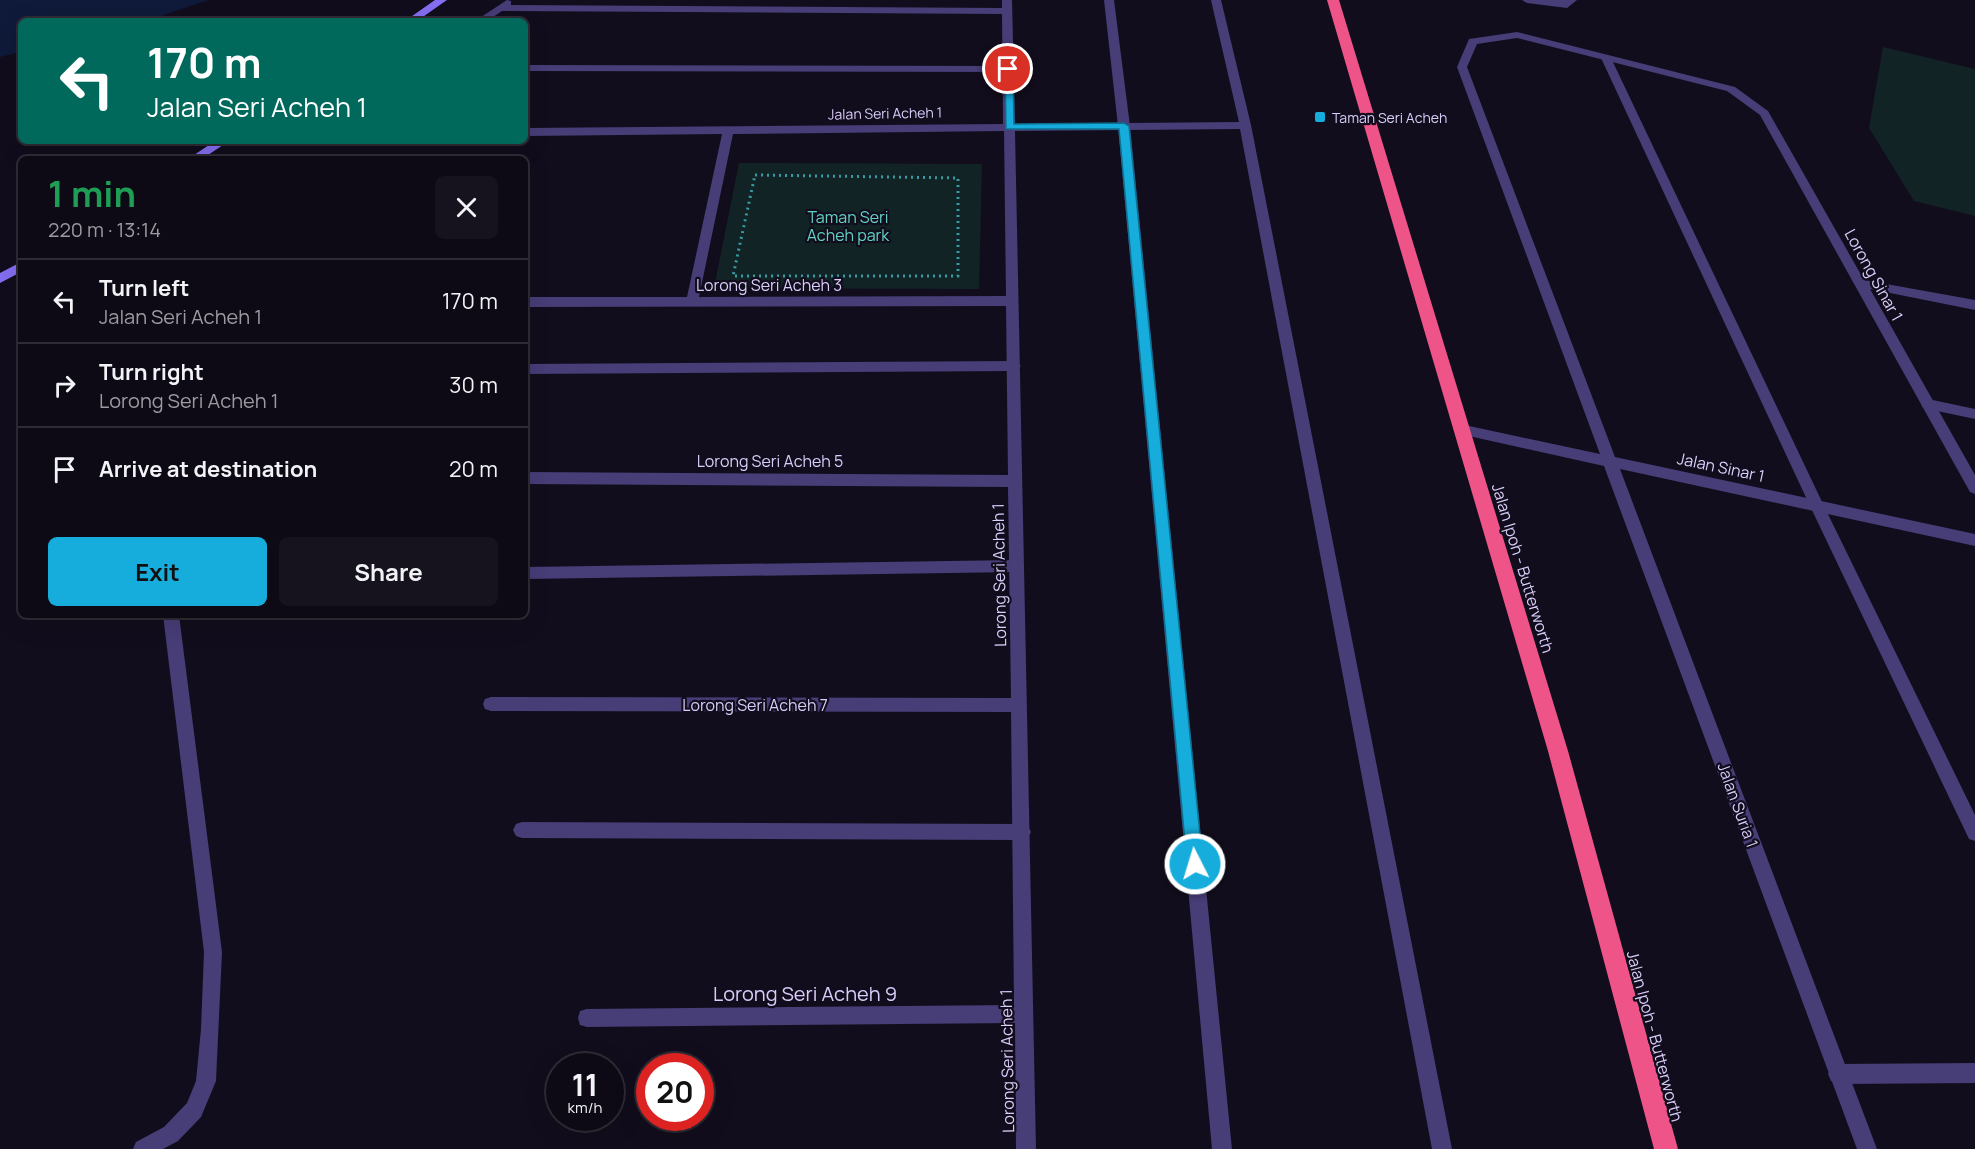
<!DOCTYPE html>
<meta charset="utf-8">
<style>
body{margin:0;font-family:Manrope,sans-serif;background:#17131e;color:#f1f3f6;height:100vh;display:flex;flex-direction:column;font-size:22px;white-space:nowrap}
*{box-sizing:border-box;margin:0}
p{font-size:20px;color:#9b9aa0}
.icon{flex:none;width:33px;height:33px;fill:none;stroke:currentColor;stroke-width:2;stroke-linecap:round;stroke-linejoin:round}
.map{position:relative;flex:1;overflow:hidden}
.side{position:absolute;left:18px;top:156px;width:510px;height:462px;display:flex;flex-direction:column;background:#0e0a15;border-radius:9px;box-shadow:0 6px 24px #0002,0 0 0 2px #2e2b34}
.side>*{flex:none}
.guide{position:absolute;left:18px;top:18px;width:510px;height:126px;border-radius:9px;box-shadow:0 6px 24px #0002,0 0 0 2px #2e2b34;background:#00695c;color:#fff;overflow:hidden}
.speed{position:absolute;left:546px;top:1053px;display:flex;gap:12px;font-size:30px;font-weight:700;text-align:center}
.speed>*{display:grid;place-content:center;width:78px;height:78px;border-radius:50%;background:#0e0a15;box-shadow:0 6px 24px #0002,0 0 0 2px #2e2b34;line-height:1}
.speed small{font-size:15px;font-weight:400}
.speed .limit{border:9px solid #d22;background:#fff;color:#111}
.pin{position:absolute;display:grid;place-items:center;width:51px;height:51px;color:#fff;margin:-26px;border:3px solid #fff;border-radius:50%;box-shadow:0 2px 6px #0007}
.me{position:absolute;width:66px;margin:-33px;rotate:355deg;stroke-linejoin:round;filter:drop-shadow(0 0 4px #0008)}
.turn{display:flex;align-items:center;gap:21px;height:126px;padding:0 30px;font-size:27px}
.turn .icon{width:78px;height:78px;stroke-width:2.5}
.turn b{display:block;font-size:42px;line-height:51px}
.round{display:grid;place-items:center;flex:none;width:63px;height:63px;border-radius:9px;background:#17131e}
.overview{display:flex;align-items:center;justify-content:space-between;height:102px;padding:0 30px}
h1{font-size:36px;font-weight:700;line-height:45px;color:#1e9e55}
.primary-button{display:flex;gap:12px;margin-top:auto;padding:12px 30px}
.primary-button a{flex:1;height:69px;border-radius:9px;background:#16addd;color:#111;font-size:24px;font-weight:700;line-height:69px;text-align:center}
.primary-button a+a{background:#17131e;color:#f1f3f6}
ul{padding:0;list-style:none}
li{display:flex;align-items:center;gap:18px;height:84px;padding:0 30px;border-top:2px solid #2e2b34}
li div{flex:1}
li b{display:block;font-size:22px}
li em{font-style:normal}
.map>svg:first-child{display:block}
</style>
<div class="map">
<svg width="1975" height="1149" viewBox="0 0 1975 1149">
<rect width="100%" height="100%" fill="#120d1c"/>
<path fill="#112325" d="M 1883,47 L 1975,69 L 1975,216 L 1914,201 L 1869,128 Z
M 739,163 L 982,164 L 979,289 L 714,288 Z"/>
<path fill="#0f1939" d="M 0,0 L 209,0 L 146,21 L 21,21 L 21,52 L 0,57 Z"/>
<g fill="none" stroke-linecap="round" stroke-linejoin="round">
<path stroke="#389aa3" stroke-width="3" stroke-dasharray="2 4" stroke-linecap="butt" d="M 755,175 L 958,178 L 958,276 L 733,276 Z"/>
<path fill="#473d77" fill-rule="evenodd" d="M 1104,0 L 1114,0 L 1130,126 L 1232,1149 L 1212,1149 L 1118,126 Z
M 1522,0 L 1577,0 L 1567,8 L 1527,3 Z
M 1606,55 L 1611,58 L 1824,506 L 1975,815 L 1975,841 L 1969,839 L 1810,506 L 1601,58 Z
M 525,65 L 1008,66 L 1013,69 L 1008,72 L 525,71 Z
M 1014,361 L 1021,366 L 1014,371 L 525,374 L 525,364 Z
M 1928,399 L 1975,409 L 1975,419 L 1923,408 L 1921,404 Z
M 1017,560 L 1022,562 L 1024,566 L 1022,570 L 1017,572 L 525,579 L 525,567 Z
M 522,822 L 1022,824 L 1028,826 L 1031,832 L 1028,838 L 1022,840 L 522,838 L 516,836 L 513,830 L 516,824 Z
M 1975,1063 L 1975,1083 L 1838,1084 L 1831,1081 L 1828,1074 L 1831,1067 L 1838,1064 Z"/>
<path fill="#473d77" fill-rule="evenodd" d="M 507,0 L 511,1 L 511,5 L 1002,8 L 1002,0 L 1012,0 L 1015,124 L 1239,122 L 1211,0 L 1221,0 L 1251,125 L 1452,1149 L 1432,1149 L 1240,129 L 1015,131 L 1036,1149 L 1016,1149 L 1015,1023 L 587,1027 L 580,1025 L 578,1018 L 580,1011 L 587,1009 L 1014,1005 L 1011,712 L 491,711 L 485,709 L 483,704 L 485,699 L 491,697 L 1011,698 L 1008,487 L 525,484 L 525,472 L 1008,475 L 1006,306 L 525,307 L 525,297 L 687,297 L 722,134 L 525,136 L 525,128 L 1003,124 L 1002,14 L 502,11 L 487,21 L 475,21 ZM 1004,131 L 1006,296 L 699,297 L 733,134 Z
M 1517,32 L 1735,87 L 1768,111 L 1864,280 L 1975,300 L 1975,310 L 1870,289 L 1975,475 L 1975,494 L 1970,492 L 1760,115 L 1727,91 L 1517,38 L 1477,44 L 1467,67 L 1615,457 L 1975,534 L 1975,546 L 1620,469 L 1877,1149 L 1857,1149 L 1604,466 L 1460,434 L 1453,429 L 1460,424 L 1600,454 L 1457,67 L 1469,39 Z
M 163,615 L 179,615 L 222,952 L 216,1081 L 201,1117 L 178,1141 L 163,1149 L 133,1149 L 136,1142 L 164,1127 L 187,1103 L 196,1081 L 201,1029 L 204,952 Z"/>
<path fill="#846ef1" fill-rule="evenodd" d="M 435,0 L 447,0 L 417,21 L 405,21 Z
M 215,141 L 229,141 L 202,159 L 188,159 Z
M 21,262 L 21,272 L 0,283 L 0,273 Z"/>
<path fill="#ee5488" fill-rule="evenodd" d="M 1327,0 L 1339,0 L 1568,751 L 1678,1149 L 1654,1149 L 1548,751 Z"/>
</g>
<path fill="#16addd" stroke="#0e7090" stroke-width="1.5" d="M 1005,67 L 1013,69 L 1014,124 L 1124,123 L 1129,126 L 1203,864 L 1200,869 L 1195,871 L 1189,869 L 1187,864 L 1119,129 L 1006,129 Z"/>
<rect fill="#16addd" stroke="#120d1c" stroke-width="2" x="1314" y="111" width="12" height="12" rx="3"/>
<g text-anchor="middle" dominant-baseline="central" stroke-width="4.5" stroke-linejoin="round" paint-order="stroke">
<g font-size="14" fill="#d9cdfa" stroke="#120d1c">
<text transform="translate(885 113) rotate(-1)">Jalan Seri Acheh 1</text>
</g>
<g font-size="14" fill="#d9cdfa" stroke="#120d1c" text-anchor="start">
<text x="1332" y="117">Taman Seri Acheh</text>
</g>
<g font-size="16" fill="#62d2c5" stroke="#120d1c">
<text x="848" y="217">Taman Seri<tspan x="848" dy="18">Acheh park</tspan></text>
</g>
<g font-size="16" fill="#d9cdfa" stroke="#120d1c">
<text transform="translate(1874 275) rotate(61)">Lorong Sinar 1</text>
<text x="769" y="285">Lorong Seri Acheh 3</text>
<text x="770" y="461">Lorong Seri Acheh 5</text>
<text transform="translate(1721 467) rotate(12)">Jalan Sinar 1</text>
<text transform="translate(1523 568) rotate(73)">Jalan Ipoh - Butterworth</text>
<text transform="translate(999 575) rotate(-91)">Lorong Seri Acheh 1</text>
<text x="755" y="705">Lorong Seri Acheh 7</text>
<text transform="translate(1738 805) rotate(70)">Jalan Suria 1</text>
<text transform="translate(1655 1036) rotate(75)">Jalan Ipoh - Butterworth</text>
<text transform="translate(1007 1061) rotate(-91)">Lorong Seri Acheh 1</text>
</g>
<g font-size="20" fill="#d9cdfa" stroke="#120d1c">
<text x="805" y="993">Lorong Seri Acheh 9</text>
</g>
</g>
</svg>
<div class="speed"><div>11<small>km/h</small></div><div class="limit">20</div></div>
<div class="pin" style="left:1008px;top:69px;background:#d93025"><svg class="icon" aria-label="arrive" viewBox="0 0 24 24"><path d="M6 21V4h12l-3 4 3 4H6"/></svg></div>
<svg class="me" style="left:1195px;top:864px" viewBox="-20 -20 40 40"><circle r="17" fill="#16addd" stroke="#fff" stroke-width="3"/><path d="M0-11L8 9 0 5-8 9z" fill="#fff"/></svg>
<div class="guide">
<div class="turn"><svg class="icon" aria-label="left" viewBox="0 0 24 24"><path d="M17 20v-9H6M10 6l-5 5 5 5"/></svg><div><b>170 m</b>Jalan Seri Acheh 1</div></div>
</div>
<section class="side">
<div class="overview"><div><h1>1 min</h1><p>220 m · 13:14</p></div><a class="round"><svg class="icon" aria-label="close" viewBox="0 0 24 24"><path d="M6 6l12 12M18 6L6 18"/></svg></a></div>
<ul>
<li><svg class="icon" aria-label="left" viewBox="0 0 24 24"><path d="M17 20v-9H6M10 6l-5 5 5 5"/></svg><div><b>Turn left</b><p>Jalan Seri Acheh 1</p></div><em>170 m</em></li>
<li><svg class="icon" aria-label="right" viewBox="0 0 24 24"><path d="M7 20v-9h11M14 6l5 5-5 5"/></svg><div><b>Turn right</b><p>Lorong Seri Acheh 1</p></div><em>30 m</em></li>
<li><svg class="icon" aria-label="arrive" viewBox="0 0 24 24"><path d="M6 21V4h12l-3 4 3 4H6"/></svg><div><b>Arrive at destination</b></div><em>20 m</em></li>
</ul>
<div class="primary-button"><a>Exit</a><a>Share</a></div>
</section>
</div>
